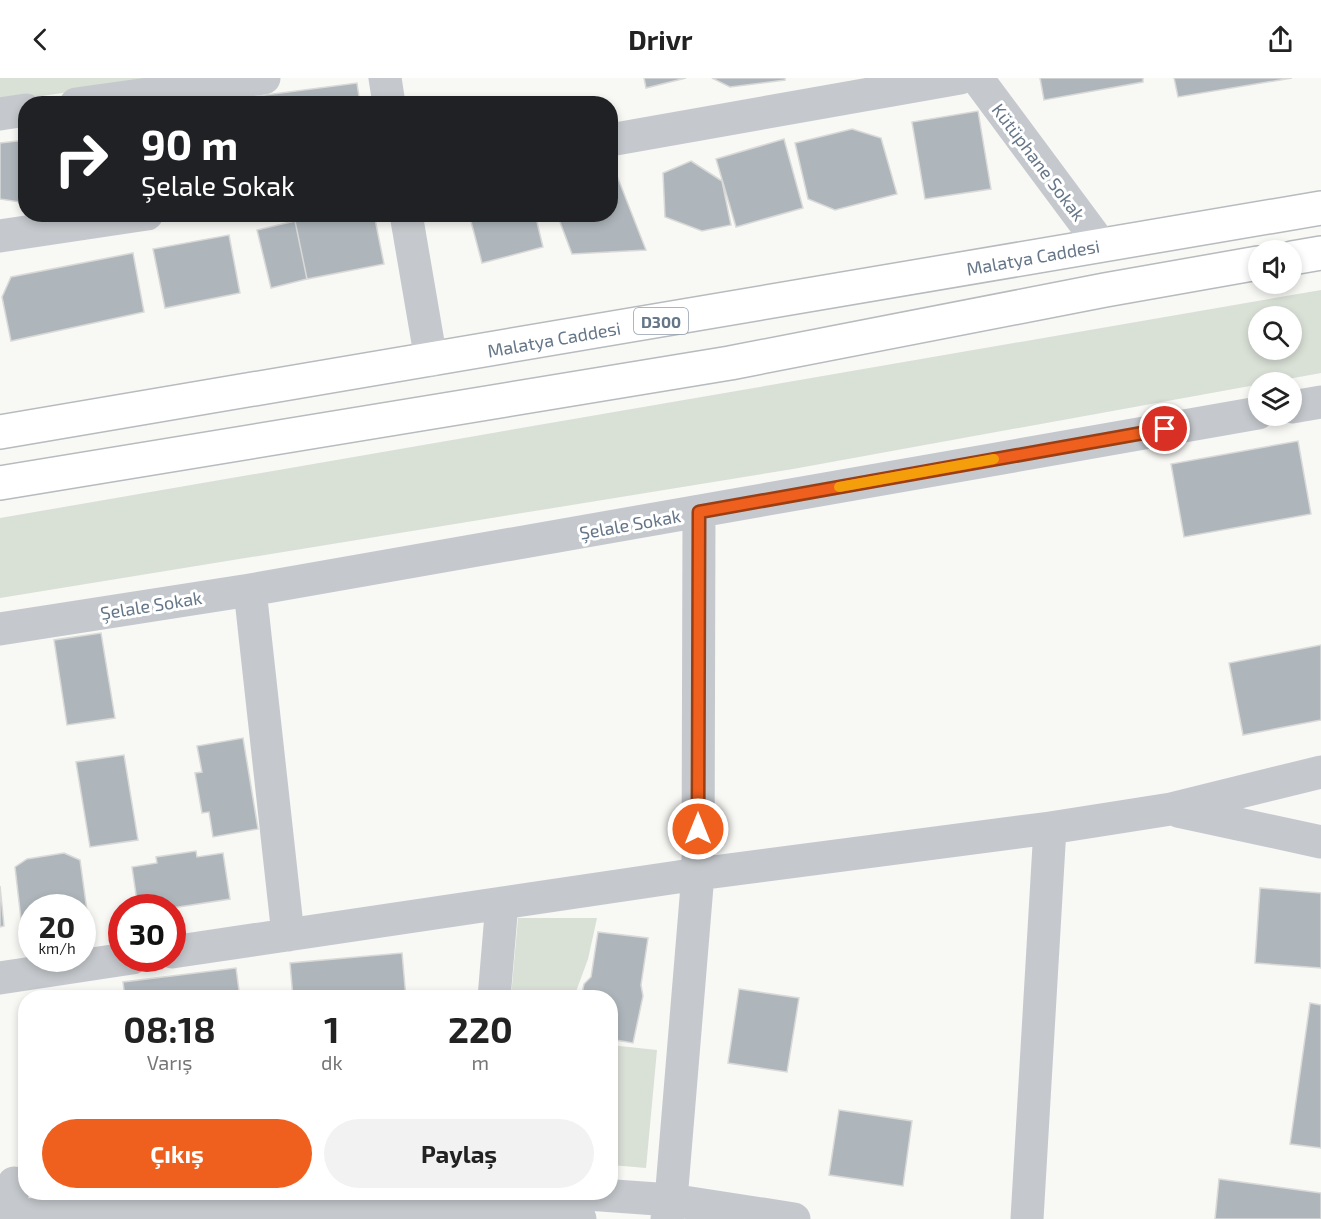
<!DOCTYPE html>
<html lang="tr">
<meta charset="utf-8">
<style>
body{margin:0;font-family:"Exo 2",sans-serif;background:#f2f2f2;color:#222;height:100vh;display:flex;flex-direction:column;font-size:22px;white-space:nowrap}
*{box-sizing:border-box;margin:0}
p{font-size:20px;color:#767676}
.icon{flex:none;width:33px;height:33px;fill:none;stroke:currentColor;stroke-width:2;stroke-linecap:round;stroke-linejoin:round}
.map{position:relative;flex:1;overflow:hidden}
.sheet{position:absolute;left:18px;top:912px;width:600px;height:210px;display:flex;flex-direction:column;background:#fff;border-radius:24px;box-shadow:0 3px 9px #0003}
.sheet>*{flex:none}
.guide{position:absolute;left:18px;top:18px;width:600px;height:126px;border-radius:24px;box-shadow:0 3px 9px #0003;background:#202124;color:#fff;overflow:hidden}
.fabs{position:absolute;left:1248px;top:162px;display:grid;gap:12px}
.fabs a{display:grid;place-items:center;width:54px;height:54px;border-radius:50%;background:#fff;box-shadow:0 3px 9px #0003;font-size:30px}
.speed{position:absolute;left:18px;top:816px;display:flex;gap:12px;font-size:30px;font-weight:700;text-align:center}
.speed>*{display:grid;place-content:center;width:78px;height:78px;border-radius:50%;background:#fff;box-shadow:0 3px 9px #0003;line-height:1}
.speed small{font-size:15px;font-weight:400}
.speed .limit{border:9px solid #d22;background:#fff;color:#111}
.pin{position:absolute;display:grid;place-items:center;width:51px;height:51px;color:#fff;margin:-26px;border:3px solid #fff;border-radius:50%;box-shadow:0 2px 6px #0007}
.me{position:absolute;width:66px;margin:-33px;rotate:0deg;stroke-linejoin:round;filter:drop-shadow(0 0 4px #0008)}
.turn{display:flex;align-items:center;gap:21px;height:126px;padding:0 24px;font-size:27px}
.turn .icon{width:78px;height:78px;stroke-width:2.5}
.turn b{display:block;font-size:42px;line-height:51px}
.eta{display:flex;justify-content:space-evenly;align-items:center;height:102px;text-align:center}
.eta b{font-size:36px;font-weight:700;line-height:42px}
.cta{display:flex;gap:12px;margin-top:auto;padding:12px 24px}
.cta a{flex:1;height:69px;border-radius:36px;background:#ef5f1e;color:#fff;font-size:24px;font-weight:700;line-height:69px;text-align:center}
.cta a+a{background:#f2f2f2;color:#222}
header{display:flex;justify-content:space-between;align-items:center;height:78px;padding:0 24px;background:#fff;font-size:27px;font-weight:700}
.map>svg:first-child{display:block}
</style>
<header><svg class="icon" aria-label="back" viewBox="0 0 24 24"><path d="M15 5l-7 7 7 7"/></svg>Drivr<svg class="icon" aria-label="share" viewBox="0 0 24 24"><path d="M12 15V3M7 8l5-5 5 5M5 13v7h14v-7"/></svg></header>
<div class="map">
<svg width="1321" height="1141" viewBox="0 0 1321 1141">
<rect width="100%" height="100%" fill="#f8f8f5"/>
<path fill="#d9e0d6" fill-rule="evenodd" d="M 0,0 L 165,0 L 0,24 Z
M 1321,212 L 1321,295 L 793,391 L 0,520 L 0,440 ZM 1258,238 L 1292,238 L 1292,272 L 1258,272 Z
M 518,840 L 597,840 L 588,881 L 574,919 L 511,919 Z
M 610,967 L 657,972 L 646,1090 L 611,1087 Z"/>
<path fill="#aeb6bc" stroke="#d9dad7" stroke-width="1.5" d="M 644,0 L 686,0 L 646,10 Z
M 712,0 L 785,0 L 785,2 L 730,9 Z
M 1040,0 L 1143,0 L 1143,4 L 1044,22 Z
M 1174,0 L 1292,0 L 1178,19 Z
M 357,5 L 360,26 L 252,26 L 251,19 Z
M 978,33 L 991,111 L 925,121 L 912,44 Z
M 852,51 L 881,60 L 897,116 L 835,132 L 808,121 L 795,65 Z
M 784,61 L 803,130 L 736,149 L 716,81 Z
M 26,62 L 26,125 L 0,121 L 0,65 Z
M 610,80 L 646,172 L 572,176 L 557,136 L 610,136 Z
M 691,83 L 722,103 L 731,147 L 702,153 L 665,139 L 663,95 Z
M 326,136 L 374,136 L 384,186 L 307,201 L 295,143 Z
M 469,136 L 535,136 L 543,169 L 482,185 Z
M 295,143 L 307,201 L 271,210 L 257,152 Z
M 229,157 L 240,215 L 165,230 L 153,171 Z
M 133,175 L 144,234 L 11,263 L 2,219 L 11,199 Z
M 1298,363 L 1311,436 L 1184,459 L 1171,386 Z
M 101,555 L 115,640 L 67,647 L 54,562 Z
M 1321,567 L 1321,642 L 1243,657 L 1229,585 Z
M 243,660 L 258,751 L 213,759 L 209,734 L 202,735 L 195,695 L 202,694 L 197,668 Z
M 124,677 L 138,762 L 90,769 L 76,684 Z
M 196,773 L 197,779 L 223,775 L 230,821 L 172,830 L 138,830 L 132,789 L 157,785 L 156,779 Z
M 64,775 L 80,782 L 88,840 L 82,841 L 82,830 L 32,830 L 32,849 L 22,850 L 15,789 L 27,781 Z
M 0,808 L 4,848 L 0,849 Z
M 1260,810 L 1321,815 L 1321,890 L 1255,885 Z
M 598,854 L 648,860 L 641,907 L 643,918 L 633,965 L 610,961 L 610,920 L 581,920 L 584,906 L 591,899 Z
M 402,875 L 406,920 L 293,920 L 290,885 Z
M 236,890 L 240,920 L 125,920 L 123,904 Z
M 739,911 L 799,920 L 787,994 L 728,985 Z
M 1310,925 L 1321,927 L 1321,1070 L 1290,1066 Z
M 839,1032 L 912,1043 L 903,1108 L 829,1097 Z
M 1219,1101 L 1321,1115 L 1321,1141 L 1215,1141 Z"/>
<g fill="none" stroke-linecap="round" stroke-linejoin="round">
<g stroke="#b7bbbe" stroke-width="36">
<path id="highway" d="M 1292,180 L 1321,175
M 0,354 L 1321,130
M 0,405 L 730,285 L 1105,212 L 1258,185"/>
</g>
<path stroke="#c5c9cd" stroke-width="33" d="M 385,0 L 389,26
M 977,0 L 1101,167
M 76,26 L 264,0
M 0,36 L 26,32
M 610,62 L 960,0
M 406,136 L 431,282
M 0,158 L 147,136
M 1292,329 L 1321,324
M 250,512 L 288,857
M 0,551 L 250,512 L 1258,335
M 1178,733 L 1321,764
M 172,874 L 698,796 L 1050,750 L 1171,731 L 1321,694
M 0,900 L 132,880
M 494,920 L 502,825
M 559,1114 L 671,1122 L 794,1141
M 0,1137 L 473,1132 L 580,1141
M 8,1141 L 14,1105
M 667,1141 L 671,1122 L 698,796 L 699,434
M 1027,1141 L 1050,750"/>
<use href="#highway" stroke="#fff" stroke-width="33"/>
</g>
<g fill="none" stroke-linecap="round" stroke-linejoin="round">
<g stroke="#9b3e14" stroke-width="15">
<path id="route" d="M 698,751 L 699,434 L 1165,351"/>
</g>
<use href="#route" stroke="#ef5f1e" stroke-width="10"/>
<path stroke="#f59e0b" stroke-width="10" d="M 839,409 L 994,381"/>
</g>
<g text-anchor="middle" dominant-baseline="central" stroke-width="6" stroke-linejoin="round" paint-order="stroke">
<rect fill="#fff" stroke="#939fac" stroke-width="1.5" x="634" y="230" width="54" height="26" rx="4.5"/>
<g font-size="16" font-weight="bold" fill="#657688">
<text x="661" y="243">D300</text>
</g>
<g font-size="18" fill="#657688" stroke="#fff">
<text transform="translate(1039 84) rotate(53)">Kütüphane Sokak</text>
<text transform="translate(1033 179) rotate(-10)">Malatya Caddesi</text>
<text transform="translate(554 261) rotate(-10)">Malatya Caddesi</text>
<text transform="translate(630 446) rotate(-10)">Şelale Sokak</text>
<text transform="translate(151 527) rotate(-9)">Şelale Sokak</text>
</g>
</g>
</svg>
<div class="fabs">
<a><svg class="icon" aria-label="sound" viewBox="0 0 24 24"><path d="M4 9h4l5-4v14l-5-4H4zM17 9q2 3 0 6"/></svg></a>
<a><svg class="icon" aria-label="search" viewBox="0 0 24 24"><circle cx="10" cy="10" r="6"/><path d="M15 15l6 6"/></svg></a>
<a><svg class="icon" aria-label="layers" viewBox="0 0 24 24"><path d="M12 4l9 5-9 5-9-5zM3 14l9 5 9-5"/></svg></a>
</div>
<div class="speed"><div>20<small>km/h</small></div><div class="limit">30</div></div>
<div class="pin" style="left:1165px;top:351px;background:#d93025"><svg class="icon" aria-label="arrive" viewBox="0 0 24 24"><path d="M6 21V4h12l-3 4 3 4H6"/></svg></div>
<svg class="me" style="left:698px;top:751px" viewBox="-20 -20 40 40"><circle r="17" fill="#ef5f1e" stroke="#fff" stroke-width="3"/><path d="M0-11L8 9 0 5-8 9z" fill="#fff"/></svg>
<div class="guide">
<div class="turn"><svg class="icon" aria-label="right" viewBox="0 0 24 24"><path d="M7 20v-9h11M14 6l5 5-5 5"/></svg><div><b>90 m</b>Şelale Sokak</div></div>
</div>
<section class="sheet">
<div class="eta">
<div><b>08:18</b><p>Varış</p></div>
<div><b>1</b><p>dk</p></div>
<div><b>220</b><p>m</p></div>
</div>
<div class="cta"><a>Çıkış</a><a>Paylaş</a></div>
</section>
</div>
